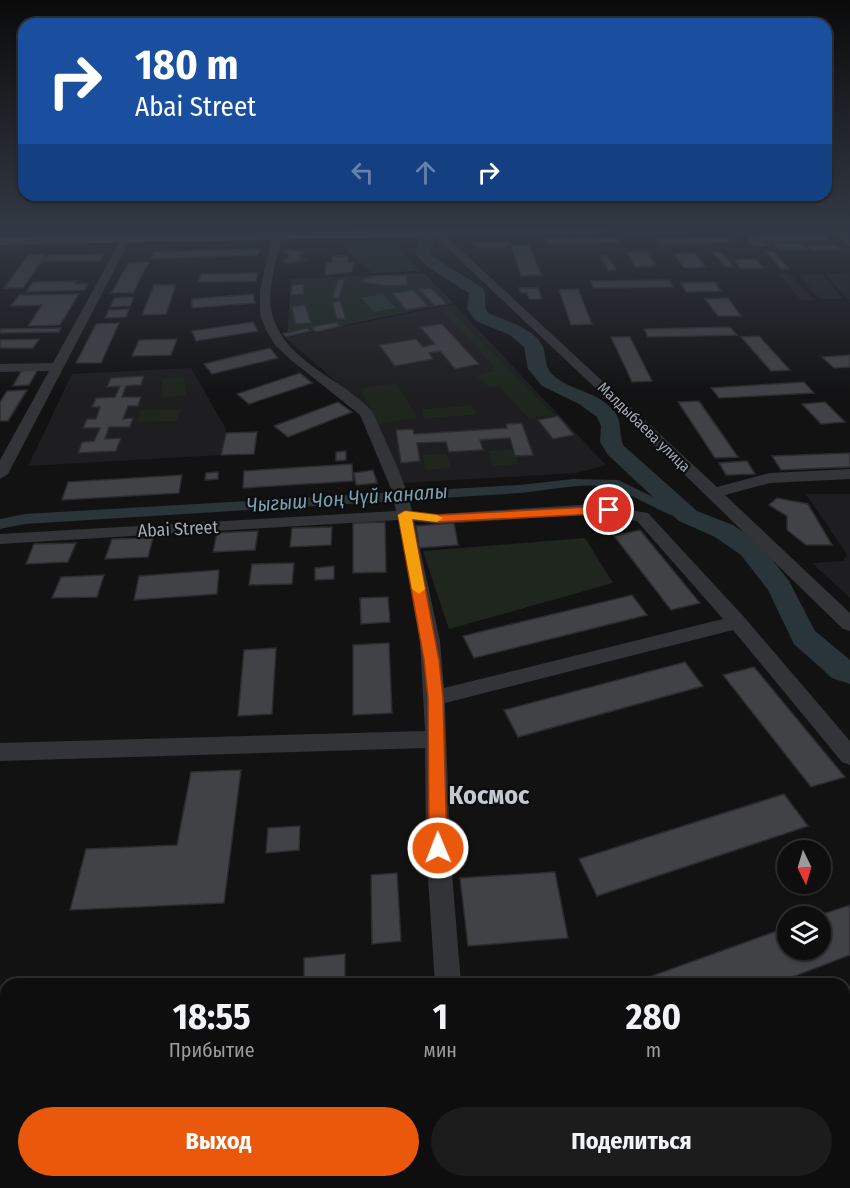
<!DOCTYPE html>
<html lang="ru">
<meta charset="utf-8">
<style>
body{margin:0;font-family:"Fira Sans Condensed",sans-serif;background:#1c1c1c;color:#f1f3f6;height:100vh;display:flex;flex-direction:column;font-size:22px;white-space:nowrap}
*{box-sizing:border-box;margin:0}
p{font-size:20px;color:#9b9c9e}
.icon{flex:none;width:33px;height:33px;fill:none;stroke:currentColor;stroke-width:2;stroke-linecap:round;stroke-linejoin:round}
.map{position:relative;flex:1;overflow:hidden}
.details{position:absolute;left:0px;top:978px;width:850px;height:210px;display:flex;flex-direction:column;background:#0e0e0e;border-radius:18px 18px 0 0;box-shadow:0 2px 4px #0004,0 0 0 2px #2e2e2e}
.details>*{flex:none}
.top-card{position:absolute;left:18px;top:18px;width:814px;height:183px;border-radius:18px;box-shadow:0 2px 4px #0004,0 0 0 2px #2e2e2e;background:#1a4fa0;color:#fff;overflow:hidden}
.needle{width:39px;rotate:175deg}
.tools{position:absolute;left:777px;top:840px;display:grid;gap:12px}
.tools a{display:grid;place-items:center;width:54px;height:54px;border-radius:50%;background:#0e0e0e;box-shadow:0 2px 4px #0004,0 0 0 2px #2e2e2e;font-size:30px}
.pin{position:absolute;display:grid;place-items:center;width:51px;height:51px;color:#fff;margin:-26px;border:3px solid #fff;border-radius:50%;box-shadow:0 2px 6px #0007}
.me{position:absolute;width:66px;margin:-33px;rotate:359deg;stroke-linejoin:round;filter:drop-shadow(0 0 4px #0008)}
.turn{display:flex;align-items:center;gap:21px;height:126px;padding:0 18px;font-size:27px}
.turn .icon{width:78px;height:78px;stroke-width:2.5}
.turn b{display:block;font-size:42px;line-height:51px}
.lanes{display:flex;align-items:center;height:57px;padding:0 18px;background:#0003;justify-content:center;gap:30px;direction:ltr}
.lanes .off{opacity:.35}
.eta{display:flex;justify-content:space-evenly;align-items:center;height:102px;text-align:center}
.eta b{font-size:36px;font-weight:700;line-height:42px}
.button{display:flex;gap:12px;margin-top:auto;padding:12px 18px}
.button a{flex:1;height:69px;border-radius:36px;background:#ea580c;color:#fff;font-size:24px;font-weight:700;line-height:69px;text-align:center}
.button a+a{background:#1c1c1c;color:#f1f3f6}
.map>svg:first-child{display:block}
</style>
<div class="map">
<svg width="850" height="1188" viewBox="0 0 850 1188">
<rect width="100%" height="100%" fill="#121213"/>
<path fill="#1e1e20" d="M 778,273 L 789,273 L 814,300 L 801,300 Z
M 849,273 L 850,299 L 847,299 L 825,274 Z
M 823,274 L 843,299 L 820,299 L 799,275 Z
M 454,304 L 606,465 L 576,473 L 402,483 L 371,412 L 286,338 Z
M 191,368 L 226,429 L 221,455 L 28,466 L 72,374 Z
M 806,494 L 850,494 L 850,598 L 812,563 L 843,561 L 847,555 Z"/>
<path fill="#1e261e" d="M 391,243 L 401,251 L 420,271 L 372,273 L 348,252 L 345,245 Z
M 424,273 L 453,303 L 287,337 L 291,279 Z
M 452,311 L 554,415 L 528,418 L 499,386 L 489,387 L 476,376 L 493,371 L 492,364 L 443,312 Z
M 184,376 L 186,395 L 162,398 L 162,379 Z
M 396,383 L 417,417 L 379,424 L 360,389 Z
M 473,406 L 476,415 L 423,418 L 422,409 Z
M 181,409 L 177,421 L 137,422 L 141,410 Z
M 513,449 L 518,464 L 492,466 L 488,451 Z
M 447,454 L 451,468 L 425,470 L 423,455 Z
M 585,538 L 613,583 L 449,629 L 423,551 Z"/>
<path fill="#2a3539" d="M 383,294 L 396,308 L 374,312 L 361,298 Z"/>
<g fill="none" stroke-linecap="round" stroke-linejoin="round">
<path fill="#2a3539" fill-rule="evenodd" d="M 573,479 L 618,480 L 678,509 L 693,513 L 695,516 L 688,521 C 661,514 638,496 612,488 C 591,481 543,491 520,493 L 25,524 L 0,529 L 0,519 L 25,514 L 520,485 Z"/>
<path fill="#2a3539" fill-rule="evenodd" d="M 403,229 C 416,229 425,229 434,240 L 431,253 L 432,256 L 483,288 C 488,296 482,305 488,313 C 504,320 536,329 543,347 C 547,359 544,367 554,376 C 572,391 599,392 614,411 C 623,422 618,435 624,446 L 697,511 L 733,525 L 759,543 L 789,581 L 815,631 L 850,660 L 850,684 L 832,678 L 794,644 L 768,590 L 741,555 L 715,537 L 679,521 L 608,455 L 600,442 L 601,426 L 597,417 L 579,404 L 542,386 L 528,369 L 524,347 L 510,335 L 476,321 L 467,309 L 469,293 L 426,266 L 415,253 L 419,241 Z"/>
</g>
<path fill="#414246" stroke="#2c2c2f" stroke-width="1.5" d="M 760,235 L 823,235 L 830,242 L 766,242 Z
M 617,237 L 620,242 L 548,244 L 546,238 Z
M 727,237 L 731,242 L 659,244 L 656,239 Z
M 746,237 L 760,237 L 768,246 L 754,247 Z
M 509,241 L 511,244 L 505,248 L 477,248 L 474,242 Z
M 774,243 L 802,243 L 807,249 L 778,249 Z
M 511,245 L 529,245 L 541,275 L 521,276 Z
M 806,245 L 836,245 L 841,250 L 811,250 Z
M 260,249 L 258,255 L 151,259 L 154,252 Z
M 289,250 L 306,252 L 300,254 L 300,258 L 306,260 L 287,263 L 282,260 L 288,258 L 289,254 L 282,252 Z
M 627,252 L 647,252 L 656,266 L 635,267 Z
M 712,252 L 721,252 L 734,267 L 726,267 Z
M 766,252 L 774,252 L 789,269 L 781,269 Z
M 695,253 L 705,267 L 684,268 L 674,254 Z
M 46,254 L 23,288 L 4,288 L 28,255 Z
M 104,254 L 100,261 L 42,261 L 45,257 L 54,255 Z
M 607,255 L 616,270 L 608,270 L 600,256 Z
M 332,256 L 348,256 L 348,262 L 355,262 L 352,272 L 325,275 L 326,263 L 332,262 Z
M 756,259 L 763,268 L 741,269 L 734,260 Z
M 149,262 L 133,293 L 111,293 L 129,263 Z
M 258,273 L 256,281 L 198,282 L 201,274 Z
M 406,275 L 408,285 L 389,286 L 361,282 L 362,280 L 375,276 Z
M 338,279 L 345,279 L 339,298 L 332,298 Z
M 669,280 L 673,287 L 594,288 L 590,281 Z
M 76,281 L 74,284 L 88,284 L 84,290 L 26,292 L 33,282 Z
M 715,282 L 721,291 L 686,292 L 681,283 Z
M 304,284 L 303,294 L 291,295 L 292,285 Z
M 154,285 L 176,285 L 166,314 L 142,315 Z
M 431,288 L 447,304 L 434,306 L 419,289 Z
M 519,288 L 538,288 L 542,299 L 529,299 L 527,293 L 521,293 Z
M 578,289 L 592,324 L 571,325 L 559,290 Z
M 414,290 L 428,306 L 406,310 L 392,293 Z
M 79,294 L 60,325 L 28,326 L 42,305 L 11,306 L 19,295 Z
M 253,294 L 255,303 L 192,308 L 192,299 Z
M 134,297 L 130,306 L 110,307 L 115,298 Z
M 728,298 L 741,316 L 718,316 L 705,299 Z
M 340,301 L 346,319 L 337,319 L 332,302 Z
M 305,305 L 311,323 L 296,324 L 291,307 Z
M 129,309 L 126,317 L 105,318 L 109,310 Z
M 253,322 L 258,331 L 196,341 L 192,331 Z
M 336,322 L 341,326 L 316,332 L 311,327 Z
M 119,323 L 101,363 L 76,363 L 96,324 Z
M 442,324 L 479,364 L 455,369 L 440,351 L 429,353 L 433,359 L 395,366 L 379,345 L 416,339 L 423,347 L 435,344 L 420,327 Z
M 730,327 L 737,335 L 648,337 L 644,329 Z
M 61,328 L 59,332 L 0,333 L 0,329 Z
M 307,328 L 310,331 L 286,337 L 283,334 Z
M 759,336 L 790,370 L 771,371 L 741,337 Z
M 611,337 L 630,337 L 652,381 L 632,382 Z
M 39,339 L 33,348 L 0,348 L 0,340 Z
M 177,339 L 171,355 L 132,356 L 139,340 Z
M 270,348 L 278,358 L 212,374 L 204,364 Z
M 850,355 L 850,367 L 834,368 L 822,357 Z
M 38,369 L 29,385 L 13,386 L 22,370 Z
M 300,373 L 312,383 L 249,404 L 237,394 Z
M 144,376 L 141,385 L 126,386 L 122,397 L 141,397 L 138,406 L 128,406 L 123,419 L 133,418 L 130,427 L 109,427 L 105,439 L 121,438 L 116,451 L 78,453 L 82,442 L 94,441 L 100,428 L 83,428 L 87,419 L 96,419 L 100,407 L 92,407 L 96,398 L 115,397 L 120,386 L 107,387 L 111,378 Z
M 804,382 L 814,393 L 719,398 L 711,388 Z
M 27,390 L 8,421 L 0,421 L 0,402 L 7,391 Z
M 699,401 L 738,457 L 715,458 L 678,402 Z
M 338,402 L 352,412 L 288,437 L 274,426 Z
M 825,402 L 845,422 L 821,424 L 802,404 Z
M 558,416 L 574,435 L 553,439 L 538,420 Z
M 522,423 L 533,455 L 515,456 L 510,438 L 480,440 L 483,450 L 449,452 L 446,442 L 417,443 L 420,461 L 401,463 L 396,430 L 413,429 L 414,434 L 507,428 L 506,424 Z
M 257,432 L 254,454 L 221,455 L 226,433 Z
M 346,451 L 346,460 L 336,461 L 336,452 Z
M 850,453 L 850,467 L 781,470 L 772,456 Z
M 747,461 L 755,474 L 726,475 L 719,463 Z
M 352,464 L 353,481 L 243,488 L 244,471 Z
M 373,470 L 377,483 L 356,485 L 354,473 Z
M 218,472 L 218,479 L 205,480 L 206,473 Z
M 182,475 L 179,493 L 62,500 L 68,482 Z
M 777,498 L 808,504 L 832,545 L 806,545 L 787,530 L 787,516 L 769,505 Z
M 385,522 L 386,572 L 353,573 L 353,523 Z
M 454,523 L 458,545 L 419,548 L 416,526 Z
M 332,527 L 331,545 L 290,547 L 292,528 Z
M 640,530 L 700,603 L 671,610 L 614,536 Z
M 258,531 L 255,550 L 213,552 L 217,533 Z
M 153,538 L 148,557 L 105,559 L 112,539 Z
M 76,543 L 68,562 L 26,564 L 34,544 Z
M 294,563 L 292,584 L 249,585 L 252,564 Z
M 334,566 L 334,579 L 315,580 L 315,568 Z
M 219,570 L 217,594 L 134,600 L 139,576 Z
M 104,575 L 97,597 L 52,598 L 61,577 Z
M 632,595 L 647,615 L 474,658 L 463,636 Z
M 388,597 L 390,622 L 361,624 L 360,598 Z
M 389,643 L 392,713 L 353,715 L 353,645 Z
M 276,648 L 272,714 L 238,716 L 244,650 Z
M 685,662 L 703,686 L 518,737 L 504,710 Z
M 754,667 L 845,777 L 811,787 L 723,675 Z
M 241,770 L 224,903 L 70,910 L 86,849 L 177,845 L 191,772 Z
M 784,794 L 808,826 L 597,896 L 579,859 Z
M 300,826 L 299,850 L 266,853 L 268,828 Z
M 555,872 L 568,938 L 468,946 L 460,878 Z
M 397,873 L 401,941 L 372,944 L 371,875 Z
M 850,905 L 850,955 L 774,984 L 642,984 L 641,980 L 788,927 L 788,950 L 820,950 L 820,916 L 817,916 Z
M 345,954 L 345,984 L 304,984 L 304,958 Z
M 518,1182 L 592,1182 L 593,1188 L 519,1188 Z"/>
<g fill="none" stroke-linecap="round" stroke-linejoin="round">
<path fill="#333438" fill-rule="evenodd" d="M 427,229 L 438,229 L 717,487 L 770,473 L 850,469 L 850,479 L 770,483 L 725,495 L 850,613 L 850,631 L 843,629 L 605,397 Z
M 831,229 L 842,229 L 850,238 L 850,247 Z
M 277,233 L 282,236 C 277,260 265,293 273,317 C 286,362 341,378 371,410 C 376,416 379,427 383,435 C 394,460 406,484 412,511 L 438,514 L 594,504 L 648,513 L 744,617 L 850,741 L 850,765 L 842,762 L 733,630 L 445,703 L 450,848 L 461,984 L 435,984 L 426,848 L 425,748 L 0,761 L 0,743 L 425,731 L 420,641 L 398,520 L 0,544 L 0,534 L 396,511 L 392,491 L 360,415 L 291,360 L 275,345 L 266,330 L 260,315 L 260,291 L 272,236 ZM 594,514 L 637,521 L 723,619 L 444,688 L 440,641 L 414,521 L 438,524 Z
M 123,236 L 131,238 L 8,474 L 0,479 L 0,460 L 49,371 L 0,372 L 0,364 L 53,363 Z
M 446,1182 L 478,1182 L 479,1188 L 447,1188 Z"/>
<path fill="#4f5257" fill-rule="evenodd" d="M 408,229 L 611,229 L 605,233 L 0,245 L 0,237 Z"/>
</g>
<linearGradient id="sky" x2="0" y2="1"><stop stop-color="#0a0a0a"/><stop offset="0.58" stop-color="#333944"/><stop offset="1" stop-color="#333944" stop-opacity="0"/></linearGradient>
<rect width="850" height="396" fill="url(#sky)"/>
<path fill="#ea580c" stroke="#983908" stroke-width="1.5" d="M 609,506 L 613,507 L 613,513 L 438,522 L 412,519 L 439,660 L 443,698 L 447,848 L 445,853 L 438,856 L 432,853 L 429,848 L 428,698 L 424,660 L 398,515 L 405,511 L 438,515 Z"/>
<path fill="#f59e0b" d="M 405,511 L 437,515 L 443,518 L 437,522 L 412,519 L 425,589 L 419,594 L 412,589 L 398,515 Z"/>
<g text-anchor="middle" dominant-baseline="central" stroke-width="4.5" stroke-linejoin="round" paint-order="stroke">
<g font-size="15" fill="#a3abb4" stroke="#0d0d0e">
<text transform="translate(644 427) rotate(44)">Малдыбаева улица</text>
</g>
<g font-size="18" fill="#a3abb4" stroke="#0d0d0e">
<text transform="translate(178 529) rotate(-3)">Abai Street</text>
</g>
<g font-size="20" font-style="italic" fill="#78a0b1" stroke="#0d0d0e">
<text transform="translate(347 498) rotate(-4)">Чыгыш Чоң Чүй каналы</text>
</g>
<g font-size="26" font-weight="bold" fill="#c4c9d0" stroke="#0d0d0e">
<text x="489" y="795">Космос</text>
</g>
</g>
</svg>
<div class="tools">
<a><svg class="needle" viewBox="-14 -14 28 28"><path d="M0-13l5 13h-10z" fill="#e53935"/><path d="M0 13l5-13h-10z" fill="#9b9c9e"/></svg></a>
<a><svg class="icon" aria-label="layers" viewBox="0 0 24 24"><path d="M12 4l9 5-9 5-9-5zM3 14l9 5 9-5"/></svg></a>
</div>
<div class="pin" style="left:609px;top:510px;background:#d93025"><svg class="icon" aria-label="arrive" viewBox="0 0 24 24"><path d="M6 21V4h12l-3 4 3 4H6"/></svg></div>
<svg class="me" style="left:438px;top:848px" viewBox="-20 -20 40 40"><circle r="17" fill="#ea580c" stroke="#fff" stroke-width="3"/><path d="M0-11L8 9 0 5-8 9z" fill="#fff"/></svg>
<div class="top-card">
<div class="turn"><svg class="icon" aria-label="right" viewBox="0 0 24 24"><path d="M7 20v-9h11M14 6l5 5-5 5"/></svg><div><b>180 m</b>Abai Street</div></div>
<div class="lanes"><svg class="icon off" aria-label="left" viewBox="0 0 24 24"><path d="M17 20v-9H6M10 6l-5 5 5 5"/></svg><svg class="icon off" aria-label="ahead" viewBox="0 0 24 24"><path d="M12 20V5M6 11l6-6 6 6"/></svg><svg class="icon" aria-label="right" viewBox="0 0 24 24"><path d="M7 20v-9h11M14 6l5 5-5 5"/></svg></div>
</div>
<section class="details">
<div class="eta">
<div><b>18:55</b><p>Прибытие</p></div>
<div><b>1</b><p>мин</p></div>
<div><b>280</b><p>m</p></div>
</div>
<div class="button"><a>Выход</a><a>Поделиться</a></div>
</section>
</div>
